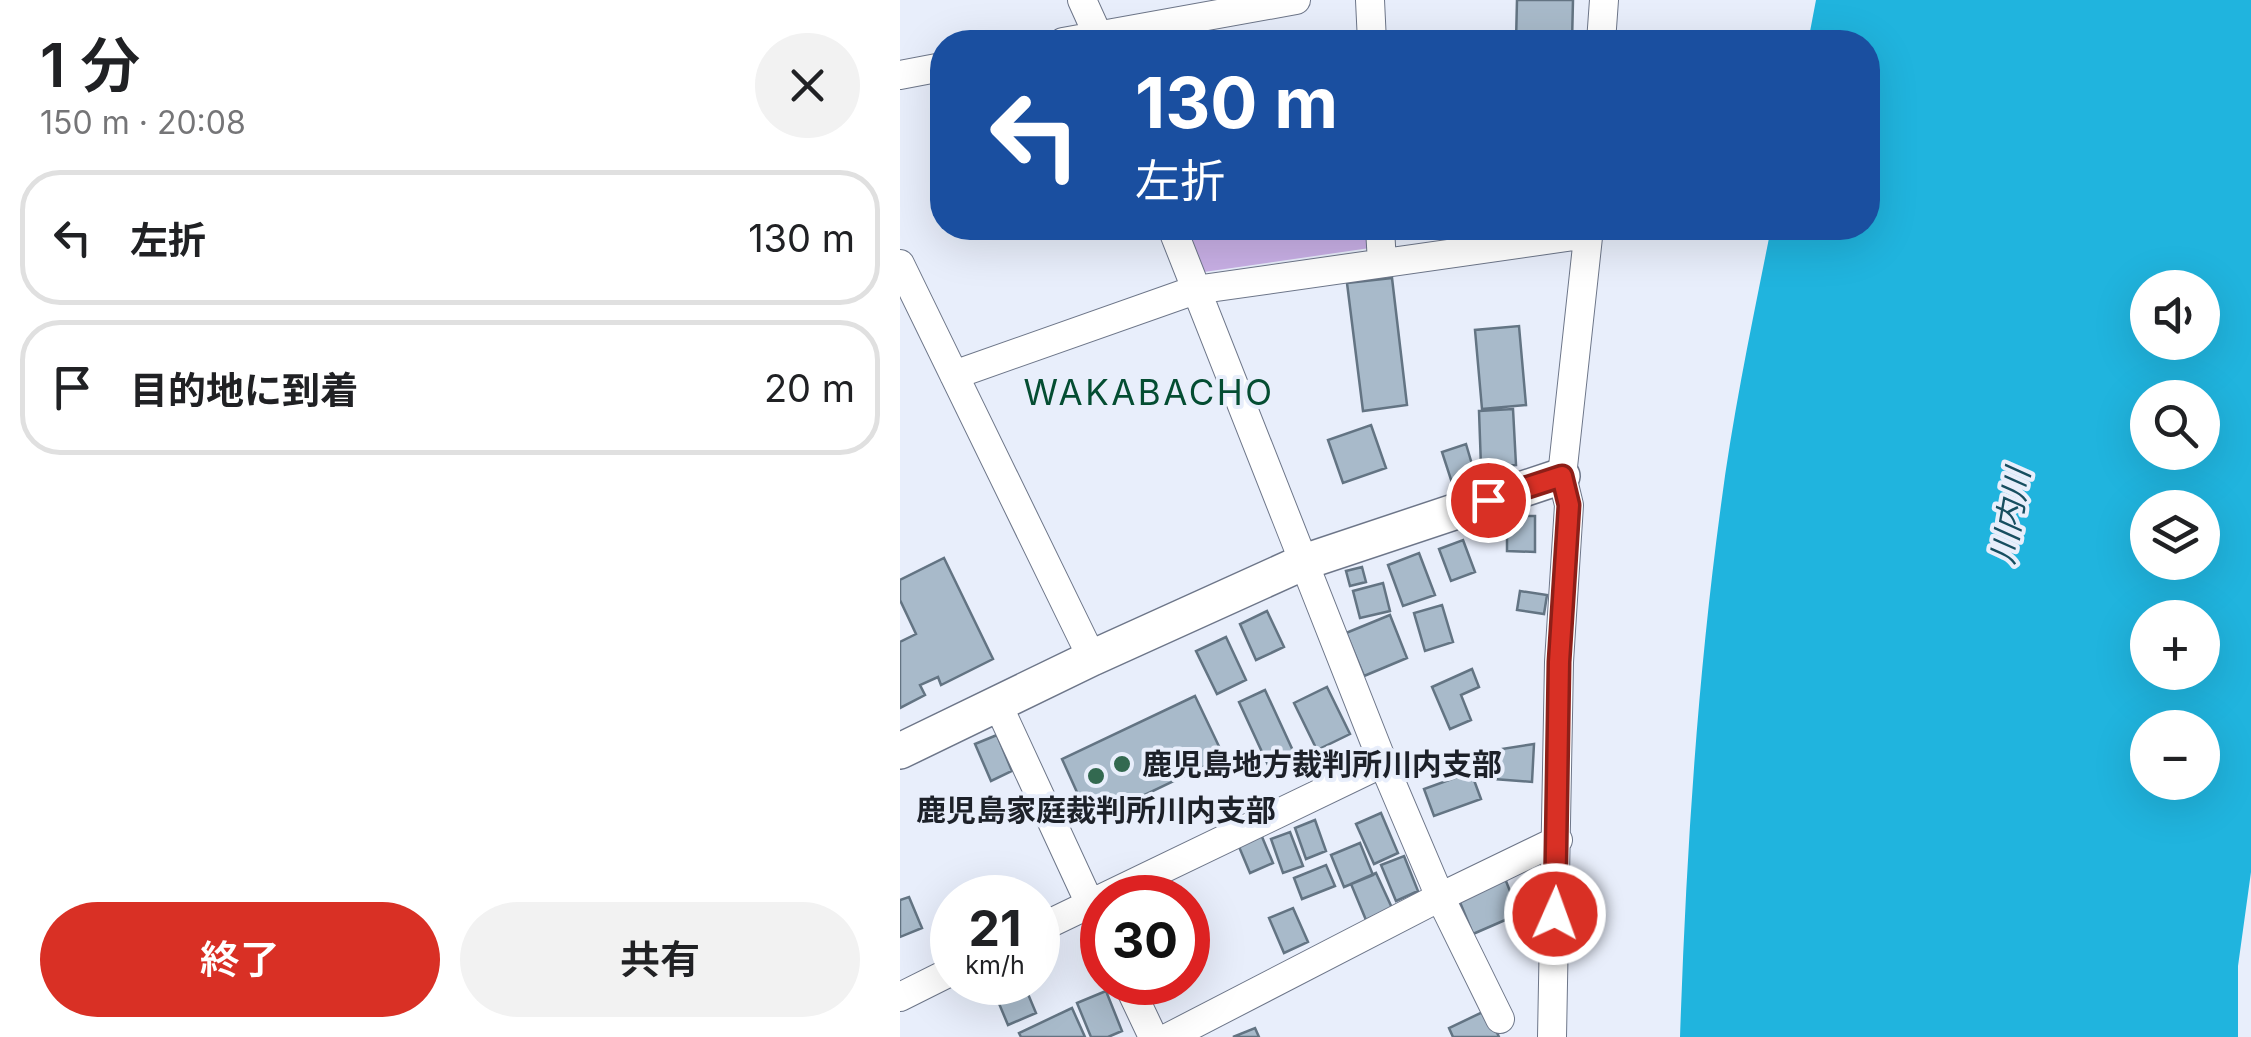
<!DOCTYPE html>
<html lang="ja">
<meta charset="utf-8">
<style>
body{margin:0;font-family:Inter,"Noto Sans JP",sans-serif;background:#f2f2f2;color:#202124;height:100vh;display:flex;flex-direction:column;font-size:38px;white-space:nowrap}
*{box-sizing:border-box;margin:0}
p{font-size:32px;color:#757577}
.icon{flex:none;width:55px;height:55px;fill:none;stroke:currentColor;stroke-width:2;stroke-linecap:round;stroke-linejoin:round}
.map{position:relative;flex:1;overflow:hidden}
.panel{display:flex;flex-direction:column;background:#fff;width:900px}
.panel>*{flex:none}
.hud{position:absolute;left:30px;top:30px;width:950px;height:210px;border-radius:40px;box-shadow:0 10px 40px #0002;background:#1a4fa0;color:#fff;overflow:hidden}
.controls{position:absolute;left:1230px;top:270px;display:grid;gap:20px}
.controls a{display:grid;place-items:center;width:90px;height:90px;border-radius:50%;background:#fff;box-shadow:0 10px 40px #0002;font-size:50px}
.speed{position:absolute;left:30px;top:875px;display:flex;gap:20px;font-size:50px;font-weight:700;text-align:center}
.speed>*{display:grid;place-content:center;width:130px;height:130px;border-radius:50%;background:#fff;box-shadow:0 10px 40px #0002;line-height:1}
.speed small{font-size:25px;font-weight:400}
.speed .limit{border:15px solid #d22;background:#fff;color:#111}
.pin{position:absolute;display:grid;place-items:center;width:85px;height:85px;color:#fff;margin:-42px;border:5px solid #fff;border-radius:50%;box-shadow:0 2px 10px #0007}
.me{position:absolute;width:110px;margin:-55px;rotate:2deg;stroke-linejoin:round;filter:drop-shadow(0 0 8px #0008)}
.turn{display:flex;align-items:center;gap:35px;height:210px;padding:0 40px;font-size:45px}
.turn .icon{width:130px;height:130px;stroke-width:2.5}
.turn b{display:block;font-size:70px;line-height:85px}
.round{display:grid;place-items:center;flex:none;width:105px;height:105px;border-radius:52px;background:#f2f2f2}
.summary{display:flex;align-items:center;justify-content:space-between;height:170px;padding:0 40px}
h1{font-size:60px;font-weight:600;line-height:75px}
.action{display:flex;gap:20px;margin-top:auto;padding:20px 40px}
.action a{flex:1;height:115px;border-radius:60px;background:#d93025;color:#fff;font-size:40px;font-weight:600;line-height:115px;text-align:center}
.action a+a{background:#f2f2f2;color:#202124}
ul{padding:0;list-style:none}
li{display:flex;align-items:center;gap:30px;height:135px;margin:0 20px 15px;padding:0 20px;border:5px solid #e0e0e0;border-radius:40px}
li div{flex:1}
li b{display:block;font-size:38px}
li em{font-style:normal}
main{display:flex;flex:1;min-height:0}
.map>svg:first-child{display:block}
</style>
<main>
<section class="panel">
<div class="summary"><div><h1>1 分</h1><p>150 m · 20:08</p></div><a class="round"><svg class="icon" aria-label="close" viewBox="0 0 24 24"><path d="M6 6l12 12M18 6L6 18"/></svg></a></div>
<ul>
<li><svg class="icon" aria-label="left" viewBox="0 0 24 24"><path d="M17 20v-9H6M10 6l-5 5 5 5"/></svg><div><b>左折</b></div><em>130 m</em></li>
<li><svg class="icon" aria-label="arrive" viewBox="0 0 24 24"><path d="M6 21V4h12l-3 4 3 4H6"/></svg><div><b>目的地に到着</b></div><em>20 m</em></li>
</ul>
<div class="action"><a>終了</a><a>共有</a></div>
</section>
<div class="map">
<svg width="1351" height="1037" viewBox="0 0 1351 1037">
<rect width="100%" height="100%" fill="#e8eefb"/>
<path fill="#c8afe5" d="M 286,228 L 469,228 L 470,248 L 304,272 Z"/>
<path fill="#20b4de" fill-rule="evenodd" d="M 916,0 L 1351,0 L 1351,872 L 1338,966 L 1338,1037 L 780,1037 C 786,859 797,682 821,505 C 833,412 853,319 871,228 L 968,228 L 968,42 L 908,42 ZM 1248,288 L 1302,288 L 1302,342 L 1248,342 ZM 1248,398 L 1302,398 L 1302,452 L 1248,452 ZM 1248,508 L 1302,508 L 1302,562 L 1248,562 ZM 1248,618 L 1302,618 L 1302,672 L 1248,672 ZM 1248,728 L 1302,728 L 1302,782 L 1248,782 Z"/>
<path fill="#a8baca" stroke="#637483" stroke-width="2.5" d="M 617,0 L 673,0 L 672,42 L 616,42 Z
M 492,278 L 507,405 L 463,411 L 447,283 Z
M 619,326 L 626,405 L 582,409 L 575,330 Z
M 613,409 L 616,465 L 581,467 L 579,411 Z
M 471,425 L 486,468 L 443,483 L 428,440 Z
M 566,444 L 576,478 L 553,486 L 542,452 Z
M 607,516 L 635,516 L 635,552 L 607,551 Z
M 563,540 L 575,572 L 551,581 L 539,549 Z
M 519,553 L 535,595 L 503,606 L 488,565 Z
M 44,558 L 93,659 L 41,685 L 38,677 L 20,685 L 25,695 L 0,708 L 0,642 L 16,634 L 0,600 L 0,580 Z
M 462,567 L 466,582 L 450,586 L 446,571 Z
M 483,583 L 490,611 L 460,618 L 453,591 Z
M 620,591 L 647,595 L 644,614 L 617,610 Z
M 542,605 L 553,642 L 525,651 L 514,613 Z
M 367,611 L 384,647 L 356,660 L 340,624 Z
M 490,615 L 507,658 L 464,676 L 446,633 Z
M 326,637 L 346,680 L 317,694 L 296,651 Z
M 572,669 L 579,687 L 561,695 L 571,720 L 550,729 L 532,687 Z
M 427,687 L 450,734 L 417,750 L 394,703 Z
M 365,690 L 394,753 L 368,765 L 339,702 Z
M 295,696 L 324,757 L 190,821 L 162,759 Z
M 97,735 L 112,771 L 91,781 L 75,744 Z
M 634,744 L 632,782 L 594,779 L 589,751 Z
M 571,772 L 581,799 L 534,816 L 524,789 Z
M 481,813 L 498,853 L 474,864 L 456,824 Z
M 415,820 L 426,851 L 406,859 L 395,828 Z
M 360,832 L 373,863 L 350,873 L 337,842 Z
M 390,832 L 403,866 L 383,873 L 371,839 Z
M 460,843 L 473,875 L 444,887 L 431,855 Z
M 504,856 L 518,891 L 496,901 L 481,865 Z
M 426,865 L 435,886 L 402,899 L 394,878 Z
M 476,873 L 492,908 L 466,920 L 451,884 Z
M 604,876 L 619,914 L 573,934 L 557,895 Z
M 9,897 L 22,928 L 0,937 L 0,900 Z
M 393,908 L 408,942 L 384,953 L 369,918 Z
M 90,982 L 123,982 L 136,1013 L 108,1025 Z
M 206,991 L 222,1031 L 208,1037 L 191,1037 L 177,1003 Z
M 172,1008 L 185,1037 L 121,1037 L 119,1033 Z
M 587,1010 L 599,1037 L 553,1037 L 549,1028 Z
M 355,1028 L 359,1037 L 333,1037 Z"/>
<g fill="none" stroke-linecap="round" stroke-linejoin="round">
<g stroke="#6d7689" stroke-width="30">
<path id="minor" d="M 182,0 L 201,42
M 470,0 L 472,42
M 163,42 L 396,0
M 701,42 L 704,0
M 0,75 L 42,67
M 272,228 L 483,763 L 540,897 L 600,1019
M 480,228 L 482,263
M 0,264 L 192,658
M 54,375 L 295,290 L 688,234
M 98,705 L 202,930
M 138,929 L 483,763
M 227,982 L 253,1037
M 0,997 L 52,971
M 269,1037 L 540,897 L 658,840
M 652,1037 L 659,662 L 669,505 L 662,476 L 689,228"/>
</g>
<g stroke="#6d7689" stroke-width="38">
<path id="tertiary" d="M 0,751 L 192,658 L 404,562 L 662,476"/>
</g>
<use href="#minor" stroke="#fff" stroke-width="28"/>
<use href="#tertiary" stroke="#fff" stroke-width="35"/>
</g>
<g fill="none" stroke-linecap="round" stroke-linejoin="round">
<g stroke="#8d1f18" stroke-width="25">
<path id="route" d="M 588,500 L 662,476 L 669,505 L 659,662 L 655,914"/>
</g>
<use href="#route" stroke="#d93025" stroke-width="18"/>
</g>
<g fill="#336950" stroke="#e8eefb" stroke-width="4">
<circle cx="222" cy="764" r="10"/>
<circle cx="196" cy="776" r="10"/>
</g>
<g text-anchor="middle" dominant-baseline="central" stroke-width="8" stroke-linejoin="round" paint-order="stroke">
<g font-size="30" font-weight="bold" fill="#1d2129" stroke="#e8eefb" text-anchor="start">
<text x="242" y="764">鹿児島地方裁判所川内支部</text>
<text x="196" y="810" text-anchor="middle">鹿児島家庭裁判所川内支部</text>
</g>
<g font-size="32" font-style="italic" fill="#174e60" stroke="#e8eefb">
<text transform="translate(1110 516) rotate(-80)">川内川</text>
</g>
<g font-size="35" letter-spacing="2.5" fill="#044d32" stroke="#e8eefb">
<text x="249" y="392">WAKABACHO</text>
</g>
</g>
</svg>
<div class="controls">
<a><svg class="icon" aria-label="sound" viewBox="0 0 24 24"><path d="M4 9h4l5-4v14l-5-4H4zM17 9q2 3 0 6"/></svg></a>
<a><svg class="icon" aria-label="search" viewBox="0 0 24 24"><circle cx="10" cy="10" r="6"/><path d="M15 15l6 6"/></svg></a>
<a><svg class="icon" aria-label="layers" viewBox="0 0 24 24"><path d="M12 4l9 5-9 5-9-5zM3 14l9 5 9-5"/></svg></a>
<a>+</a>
<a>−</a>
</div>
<div class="speed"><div>21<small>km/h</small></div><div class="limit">30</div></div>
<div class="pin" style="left:588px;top:500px;background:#d93025"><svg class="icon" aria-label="arrive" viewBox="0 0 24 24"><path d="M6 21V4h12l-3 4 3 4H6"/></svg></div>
<svg class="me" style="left:655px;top:914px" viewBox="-20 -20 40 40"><circle r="17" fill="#d93025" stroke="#fff" stroke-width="3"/><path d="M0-11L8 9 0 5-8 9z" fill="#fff"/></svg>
<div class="hud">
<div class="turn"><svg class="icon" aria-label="left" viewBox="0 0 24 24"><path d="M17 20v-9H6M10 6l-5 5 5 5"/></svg><div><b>130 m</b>左折</div></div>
</div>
</div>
</main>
